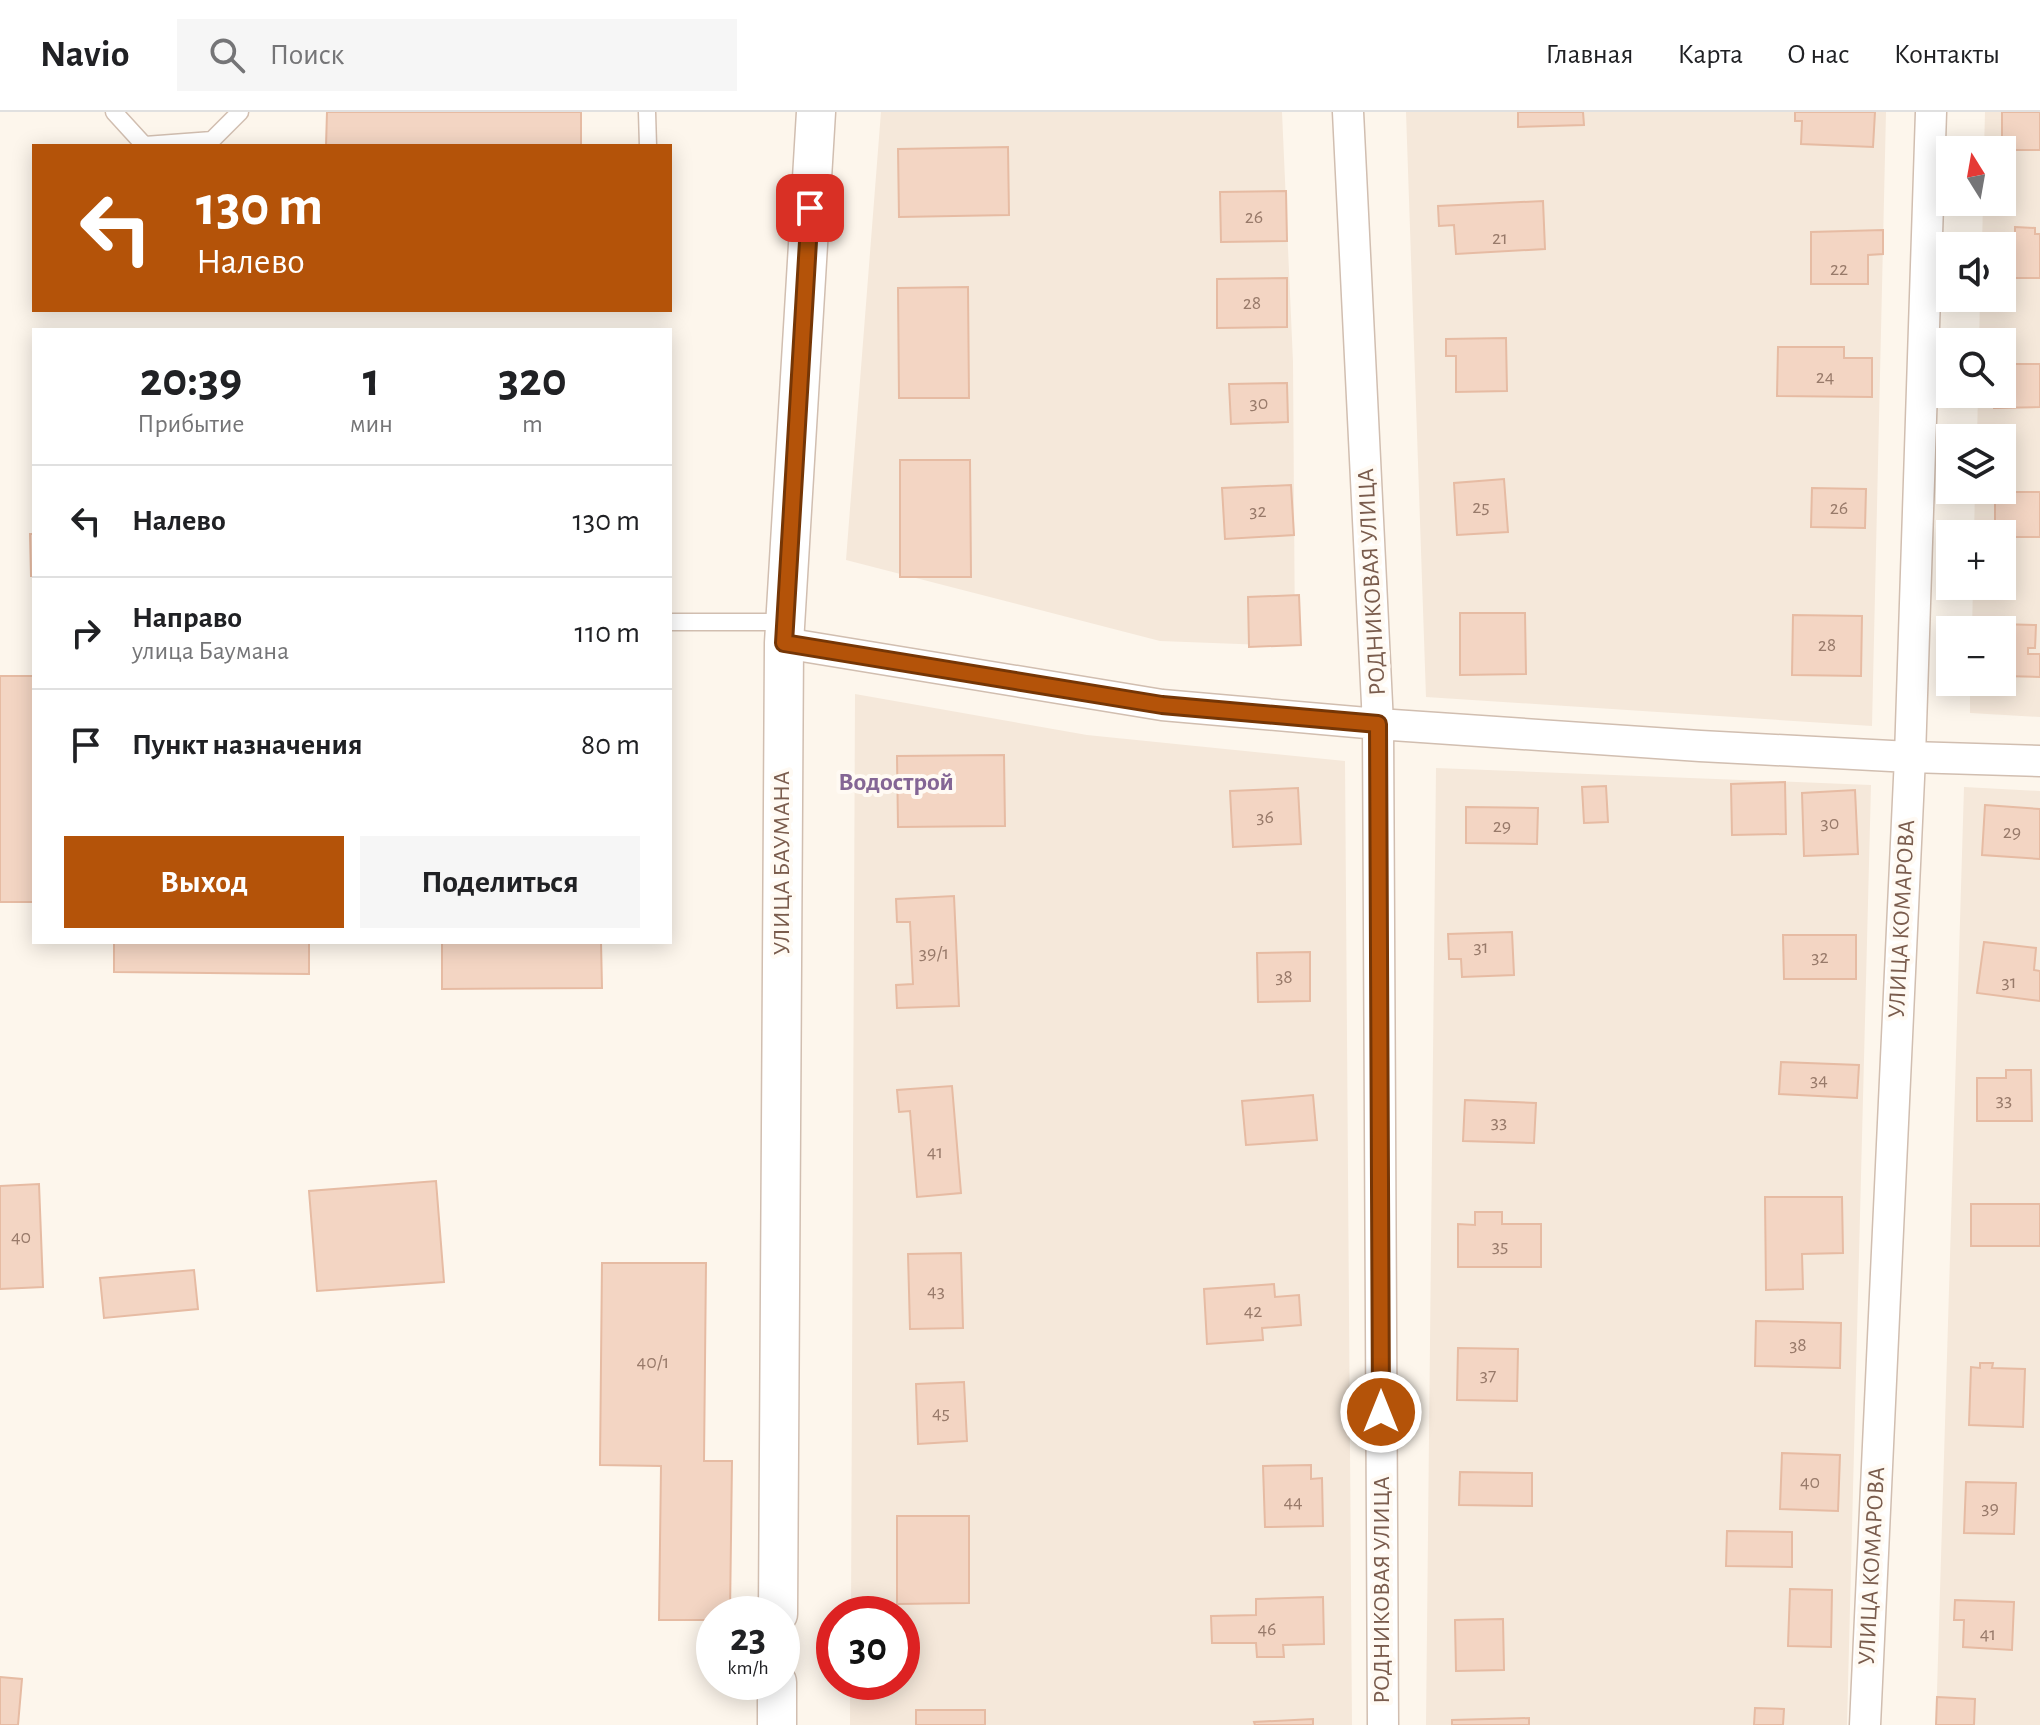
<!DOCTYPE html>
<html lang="ru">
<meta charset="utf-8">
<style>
body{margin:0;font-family:"Alegreya Sans",sans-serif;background:#f6f6f6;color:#202124;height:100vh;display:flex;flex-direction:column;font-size:30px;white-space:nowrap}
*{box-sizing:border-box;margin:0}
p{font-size:26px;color:#757577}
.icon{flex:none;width:44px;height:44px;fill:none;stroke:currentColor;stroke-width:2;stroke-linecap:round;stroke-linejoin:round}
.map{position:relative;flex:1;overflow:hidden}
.details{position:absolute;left:32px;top:216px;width:640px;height:616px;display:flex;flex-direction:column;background:#fff;border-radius:0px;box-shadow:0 4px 20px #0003}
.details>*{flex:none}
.guide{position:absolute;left:32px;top:32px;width:640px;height:168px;border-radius:0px;box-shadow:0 4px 20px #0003;background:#b45309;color:#fff;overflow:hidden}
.needle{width:52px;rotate:349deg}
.fabs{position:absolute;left:1936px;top:24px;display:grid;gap:16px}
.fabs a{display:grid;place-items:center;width:80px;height:80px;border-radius:0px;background:#fff;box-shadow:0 4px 20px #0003;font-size:40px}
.speed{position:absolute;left:696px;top:1484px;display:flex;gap:16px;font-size:40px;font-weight:700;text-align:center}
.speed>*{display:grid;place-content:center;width:104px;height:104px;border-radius:50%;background:#fff;box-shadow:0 4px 20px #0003;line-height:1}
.speed small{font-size:20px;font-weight:400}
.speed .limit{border:12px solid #d22;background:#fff;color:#111}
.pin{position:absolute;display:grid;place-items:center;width:68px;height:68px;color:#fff;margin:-34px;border-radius:16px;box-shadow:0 4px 12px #0006}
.me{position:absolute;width:88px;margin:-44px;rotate:0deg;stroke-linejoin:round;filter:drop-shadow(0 0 6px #0008)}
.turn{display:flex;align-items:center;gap:28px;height:168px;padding:0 32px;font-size:36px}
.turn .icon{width:104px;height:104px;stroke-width:2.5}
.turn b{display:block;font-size:56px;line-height:68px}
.eta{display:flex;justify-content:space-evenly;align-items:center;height:136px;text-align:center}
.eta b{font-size:48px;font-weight:700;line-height:56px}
.button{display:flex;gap:16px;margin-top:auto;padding:16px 32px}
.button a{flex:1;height:92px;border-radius:0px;background:#b45309;color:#fff;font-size:32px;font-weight:700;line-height:92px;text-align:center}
.button a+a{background:#f6f6f6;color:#202124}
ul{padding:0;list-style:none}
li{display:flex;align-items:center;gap:24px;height:112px;padding:0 32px;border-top:2px solid #e0e0e0}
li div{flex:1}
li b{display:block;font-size:30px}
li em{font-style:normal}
header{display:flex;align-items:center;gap:48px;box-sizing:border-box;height:112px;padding:0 40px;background:#fff;border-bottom:2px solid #e0e0e0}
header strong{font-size:38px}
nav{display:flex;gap:44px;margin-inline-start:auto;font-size:28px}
.search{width:560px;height:72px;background:#f6f6f6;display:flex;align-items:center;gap:20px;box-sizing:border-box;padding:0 28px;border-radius:0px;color:#757577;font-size:30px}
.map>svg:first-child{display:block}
</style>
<header>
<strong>Navio</strong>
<div class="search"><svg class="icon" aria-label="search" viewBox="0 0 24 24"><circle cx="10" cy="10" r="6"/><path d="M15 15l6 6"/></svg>Поиск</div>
<nav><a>Главная</a><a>Карта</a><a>О нас</a><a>Контакты</a></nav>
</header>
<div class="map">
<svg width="2040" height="1613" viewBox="0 0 2040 1613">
<rect width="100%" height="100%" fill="#fdf6ec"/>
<path fill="#f5e8da" d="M 881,0 L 1282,0 L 1293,250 L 1295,534 L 1160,529 L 846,448 Z
M 1406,0 L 1886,0 L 1872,614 L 1426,585 Z
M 1985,0 L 2040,0 L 2040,605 L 1970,601 L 1970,570 L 2002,570 L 2002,518 L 1972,518 L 1973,474 L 2002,474 L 2002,422 L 1974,422 L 1975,378 L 2002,378 L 2002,326 L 1977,326 L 1978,282 L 2002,282 L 2002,230 L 1979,230 L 1980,186 L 2002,186 L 2002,134 L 1982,134 L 1983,90 L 2002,90 L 2002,38 L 1984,38 Z
M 855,582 L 1087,623 L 1345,649 L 1352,1613 L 850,1613 L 850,1570 L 902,1570 L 902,1502 L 851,1502 Z
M 1436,656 L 1871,673 L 1847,1613 L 1426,1613 Z
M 1964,675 L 2040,679 L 2040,1613 L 1936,1613 Z"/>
<path fill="#f3d5c3" stroke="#e6bba3" stroke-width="2" d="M 327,0 L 581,0 L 581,34 L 326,34 Z
M 1518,0 L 1583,0 L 1584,13 L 1518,15 Z
M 1795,0 L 1875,0 L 1873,35 L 1801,32 L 1802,9 L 1795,9 Z
M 2002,0 L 2040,0 L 2040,38 L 2002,38 Z
M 1008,35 L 1009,103 L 899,105 L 898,37 Z
M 1286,79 L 1287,129 L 1221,130 L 1220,80 Z
M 1543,89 L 1545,137 L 1456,142 L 1454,113 L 1439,114 L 1438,94 Z
M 2015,115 L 2035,116 L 2035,122 L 2040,122 L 2040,166 L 2002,166 L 2001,122 L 2015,122 Z
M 1883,118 L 1883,142 L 1868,143 L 1868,172 L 1811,172 L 1811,120 Z
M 1287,166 L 1287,215 L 1217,216 L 1217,167 Z
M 968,175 L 969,286 L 899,286 L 898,176 Z
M 1506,226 L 1507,279 L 1456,280 L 1456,244 L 1446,244 L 1446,227 Z
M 1778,235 L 1844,235 L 1844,246 L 1872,246 L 1872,285 L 1777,284 Z
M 2002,252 L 2040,252 L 2040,295 L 1994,296 L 1993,282 L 2002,282 Z
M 1287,271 L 1288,310 L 1231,312 L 1229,272 Z
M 900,348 L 970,348 L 971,465 L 900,465 Z
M 1504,367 L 1508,420 L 1457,423 L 1454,371 Z
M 1291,373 L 1294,423 L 1225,427 L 1222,376 Z
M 1812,376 L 1866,377 L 1865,416 L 1811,415 Z
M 1995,380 L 2040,380 L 2040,425 L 2002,425 L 2002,422 L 1995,422 Z
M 30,422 L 34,422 L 34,464 L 31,464 Z
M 1299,483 L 1301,533 L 1249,535 L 1248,485 Z
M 1460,501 L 1525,501 L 1526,562 L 1460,563 Z
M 1793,503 L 1862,504 L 1861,564 L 1792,563 Z
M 2000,512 L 2036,513 L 2035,536 L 2028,536 L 2028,542 L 2040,542 L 2040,565 L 2002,564 L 2002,518 L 1999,518 Z
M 0,564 L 34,564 L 34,790 L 0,790 Z
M 1004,643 L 1005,714 L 898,715 L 897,644 Z
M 1785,670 L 1786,722 L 1732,723 L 1731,672 Z
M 1606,674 L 1608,710 L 1584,711 L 1582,675 Z
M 1298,676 L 1301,732 L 1233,735 L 1230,679 Z
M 1855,678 L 1858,742 L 1804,744 L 1802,681 Z
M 1985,693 L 2040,697 L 2040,747 L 1982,743 Z
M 1466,695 L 1538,696 L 1537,732 L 1466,731 Z
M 954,784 L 959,894 L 897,896 L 896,873 L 913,872 L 910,810 L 897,810 L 896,787 Z
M 1512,820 L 1514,863 L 1462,865 L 1461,847 L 1449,847 L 1448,822 Z
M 1783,823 L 1856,823 L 1856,867 L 1784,867 Z
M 114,830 L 309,830 L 309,862 L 114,860 Z
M 442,830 L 601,830 L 602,876 L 442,877 Z
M 1984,830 L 2036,836 L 2034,858 L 2040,859 L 2040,889 L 1977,881 Z
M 1310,840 L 1310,889 L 1258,890 L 1257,841 Z
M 1781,950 L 1859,953 L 1857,986 L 1779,982 Z
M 2006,958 L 2031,958 L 2032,1009 L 1977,1009 L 1977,966 L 2006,966 Z
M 952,974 L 961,1081 L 917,1085 L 910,999 L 899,1000 L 897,978 Z
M 1313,983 L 1317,1028 L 1246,1033 L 1242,989 Z
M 1465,988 L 1536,991 L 1534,1031 L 1463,1029 Z
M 436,1069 L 444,1170 L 317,1179 L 309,1079 Z
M 39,1072 L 43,1175 L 0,1177 L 0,1074 Z
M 1765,1085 L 1842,1085 L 1843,1141 L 1802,1142 L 1803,1177 L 1766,1178 Z
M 1971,1092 L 2040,1092 L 2040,1134 L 1971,1134 Z
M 1475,1100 L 1502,1100 L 1502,1112 L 1541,1112 L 1541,1155 L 1458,1155 L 1458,1112 L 1475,1113 Z
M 961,1141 L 963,1216 L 910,1217 L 908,1142 Z
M 602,1151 L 706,1151 L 704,1349 L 732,1349 L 730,1502 L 714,1502 L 714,1508 L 659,1508 L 661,1354 L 600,1353 Z
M 194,1158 L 198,1197 L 104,1206 L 100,1166 Z
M 1274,1172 L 1275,1185 L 1299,1183 L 1301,1213 L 1262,1216 L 1263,1228 L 1207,1232 L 1204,1177 Z
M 1756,1209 L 1841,1211 L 1840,1256 L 1755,1254 Z
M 1458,1236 L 1518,1237 L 1517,1289 L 1457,1288 Z
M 1980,1251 L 1993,1251 L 1992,1256 L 2025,1257 L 2023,1315 L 1969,1313 L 1971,1255 L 1980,1256 Z
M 964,1270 L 967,1329 L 918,1332 L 916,1272 Z
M 1782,1341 L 1840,1343 L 1838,1399 L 1780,1397 Z
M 1311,1353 L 1311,1367 L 1322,1366 L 1323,1414 L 1265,1415 L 1263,1354 Z
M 1460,1360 L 1532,1361 L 1532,1394 L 1459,1393 Z
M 1966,1370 L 2016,1371 L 2014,1422 L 1964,1421 Z
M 897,1404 L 969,1404 L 969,1491 L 897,1492 Z
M 1727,1419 L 1792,1420 L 1792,1455 L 1726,1454 Z
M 1790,1477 L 1832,1478 L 1831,1535 L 1788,1534 Z
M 1323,1485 L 1324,1532 L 1283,1533 L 1284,1545 L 1257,1545 L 1256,1531 L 1212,1531 L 1211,1504 L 1256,1503 L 1256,1487 Z
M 1955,1488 L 2014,1490 L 2012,1538 L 1963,1535 L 1964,1508 L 1954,1508 Z
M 1503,1507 L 1504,1558 L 1456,1559 L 1455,1508 Z
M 0,1565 L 22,1567 L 18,1613 L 0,1613 Z
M 1937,1585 L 1975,1587 L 1974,1613 L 1936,1613 Z
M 1755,1596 L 1784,1597 L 1783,1613 L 1754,1613 Z
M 916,1598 L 985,1598 L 985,1613 L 916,1613 Z
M 1529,1606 L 1529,1613 L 1452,1613 L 1452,1608 Z
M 1313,1607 L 1313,1613 L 1255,1613 L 1254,1610 Z"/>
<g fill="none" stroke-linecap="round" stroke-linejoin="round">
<g stroke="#d1beb0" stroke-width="19">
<path id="service" d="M 114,0 L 145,34
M 647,0 L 648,34
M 145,33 L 212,28 L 240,0
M 670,510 L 785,510"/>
</g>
<g stroke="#d1beb0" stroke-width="33">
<path id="minor" d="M 1348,0 L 1378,612 L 1383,1613
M 784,531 L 1162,593 L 1378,612 L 1700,634 L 1910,645 L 2040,649
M 1865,1613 L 1910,645 L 1931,0"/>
</g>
<g stroke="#d1beb0" stroke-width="41">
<path id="tertiary" d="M 778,1502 L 784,531 L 816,0
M 777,1613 L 777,1570"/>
</g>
<use href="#service" stroke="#fff" stroke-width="16"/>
<use href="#minor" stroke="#fff" stroke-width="30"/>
<use href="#tertiary" stroke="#fff" stroke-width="38"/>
</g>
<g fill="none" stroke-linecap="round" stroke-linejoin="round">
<g stroke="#753606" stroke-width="20">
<path id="route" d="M 810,96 L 784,531 L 1162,593 L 1378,612 L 1381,1300"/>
</g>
<use href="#route" stroke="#b45309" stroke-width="14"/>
</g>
<g text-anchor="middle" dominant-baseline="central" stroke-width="8" stroke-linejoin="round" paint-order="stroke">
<g font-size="20" fill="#987a6a">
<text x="1254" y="105">26</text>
<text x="1500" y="126">21</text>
<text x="1839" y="157">22</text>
<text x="1252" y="191">28</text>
<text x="1825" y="265">24</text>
<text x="1259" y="291">30</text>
<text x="1481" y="395">25</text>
<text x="1839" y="396">26</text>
<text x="1258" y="399">32</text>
<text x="1827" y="533">28</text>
<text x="1265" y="705">36</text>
<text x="1830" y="711">30</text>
<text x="1502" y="714">29</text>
<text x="2012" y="720">29</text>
<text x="1481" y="835">31</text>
<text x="934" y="841">39/1</text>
<text x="1820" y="845">32</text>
<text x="1284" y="865">38</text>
<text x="2009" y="870">31</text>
<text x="1819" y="968">34</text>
<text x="2004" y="988">33</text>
<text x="1499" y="1010">33</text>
<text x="935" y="1040">41</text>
<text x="21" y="1125">40</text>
<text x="1500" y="1134">35</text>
<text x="936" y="1179">43</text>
<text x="1253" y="1199">42</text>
<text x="1798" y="1233">38</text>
<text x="653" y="1250">40/1</text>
<text x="1488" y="1263">37</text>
<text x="941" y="1301">45</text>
<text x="1810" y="1370">40</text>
<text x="1293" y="1390">44</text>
<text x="1990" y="1396">39</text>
<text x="1267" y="1517">46</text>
<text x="1988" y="1522">41</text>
</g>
<g font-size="24" fill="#7a5c4d" stroke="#fffaf3">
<text transform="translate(1372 470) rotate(-93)">РОДНИКОВАЯ УЛИЦА</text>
<text transform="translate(782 751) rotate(-90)">УЛИЦА БАУМАНА</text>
<text transform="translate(1902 807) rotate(-87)">УЛИЦА КОМАРОВА</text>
<text transform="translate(1872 1454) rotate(-87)">УЛИЦА КОМАРОВА</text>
<text transform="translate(1382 1478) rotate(-90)">РОДНИКОВАЯ УЛИЦА</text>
</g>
<g font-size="26" font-weight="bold" fill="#846695" stroke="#fffaf3">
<text x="896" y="670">Водострой</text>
</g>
</g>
</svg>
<div class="fabs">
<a><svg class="needle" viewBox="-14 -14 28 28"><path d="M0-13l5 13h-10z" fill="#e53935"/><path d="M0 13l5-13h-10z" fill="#757577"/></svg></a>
<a><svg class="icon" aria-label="sound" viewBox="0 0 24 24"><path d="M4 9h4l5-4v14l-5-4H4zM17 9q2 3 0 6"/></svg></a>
<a><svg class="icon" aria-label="search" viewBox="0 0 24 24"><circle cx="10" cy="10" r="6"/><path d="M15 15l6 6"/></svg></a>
<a><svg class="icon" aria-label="layers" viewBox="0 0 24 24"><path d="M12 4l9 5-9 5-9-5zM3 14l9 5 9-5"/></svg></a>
<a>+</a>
<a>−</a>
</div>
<div class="speed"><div>23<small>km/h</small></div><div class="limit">30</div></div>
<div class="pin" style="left:810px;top:96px;background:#d93025"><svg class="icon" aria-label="arrive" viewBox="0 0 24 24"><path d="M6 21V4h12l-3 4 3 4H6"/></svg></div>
<svg class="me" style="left:1381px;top:1300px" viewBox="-20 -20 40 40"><circle r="17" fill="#b45309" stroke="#fff" stroke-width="3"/><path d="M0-11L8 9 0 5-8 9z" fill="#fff"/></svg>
<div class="guide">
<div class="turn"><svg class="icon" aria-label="left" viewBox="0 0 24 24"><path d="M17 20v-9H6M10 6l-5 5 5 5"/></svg><div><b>130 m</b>Налево</div></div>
</div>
<section class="details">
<div class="eta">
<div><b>20:39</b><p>Прибытие</p></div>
<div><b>1</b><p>мин</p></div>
<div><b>320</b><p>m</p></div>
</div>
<ul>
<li><svg class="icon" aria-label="left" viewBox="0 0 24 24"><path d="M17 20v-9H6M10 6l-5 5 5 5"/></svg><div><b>Налево</b></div><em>130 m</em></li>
<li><svg class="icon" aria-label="right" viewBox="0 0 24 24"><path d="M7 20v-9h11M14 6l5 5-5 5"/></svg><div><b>Направо</b><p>улица Баумана</p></div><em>110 m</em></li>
<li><svg class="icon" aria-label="arrive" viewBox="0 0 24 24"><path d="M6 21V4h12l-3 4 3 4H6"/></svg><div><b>Пункт назначения</b></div><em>80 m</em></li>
</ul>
<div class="button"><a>Выход</a><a>Поделиться</a></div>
</section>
</div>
